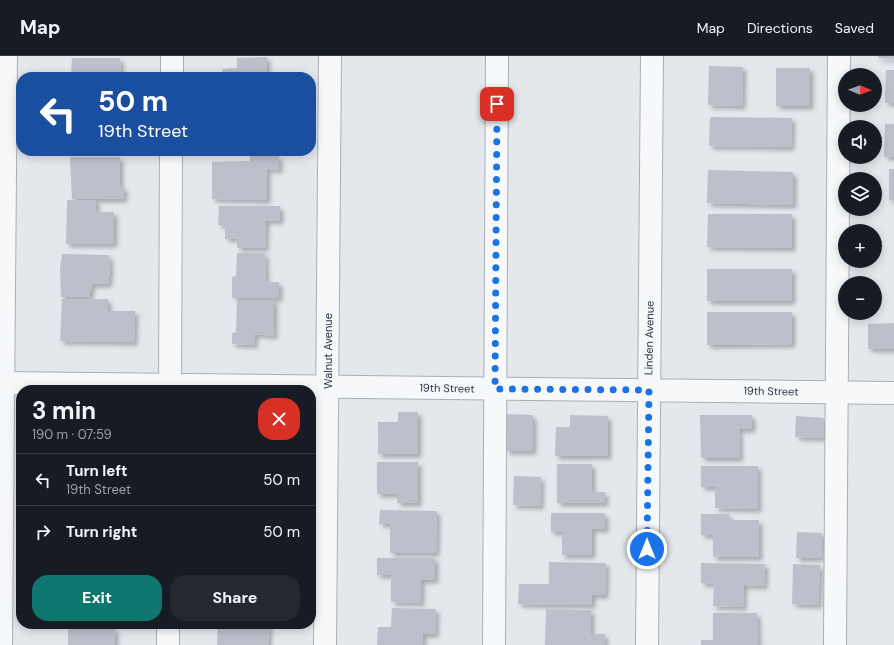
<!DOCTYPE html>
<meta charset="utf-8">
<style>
body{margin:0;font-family:"DM Sans",sans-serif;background:#242831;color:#f1f3f6;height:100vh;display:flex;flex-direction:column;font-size:15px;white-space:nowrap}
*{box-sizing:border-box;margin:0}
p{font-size:13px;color:#9ea1a6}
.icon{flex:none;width:22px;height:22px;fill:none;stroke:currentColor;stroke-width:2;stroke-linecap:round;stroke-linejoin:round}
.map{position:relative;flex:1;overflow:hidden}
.panel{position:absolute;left:16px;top:329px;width:300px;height:244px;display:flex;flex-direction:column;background:#171b24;border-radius:16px;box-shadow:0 2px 10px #0003}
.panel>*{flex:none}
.banner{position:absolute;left:16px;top:16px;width:300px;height:84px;border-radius:16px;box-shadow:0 2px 10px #0003;background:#1a4fa0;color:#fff;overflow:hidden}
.needle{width:26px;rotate:91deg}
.fabs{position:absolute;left:838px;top:12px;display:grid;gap:8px}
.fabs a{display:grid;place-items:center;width:44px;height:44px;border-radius:50%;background:#171b24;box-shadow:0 2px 10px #0003;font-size:20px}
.pin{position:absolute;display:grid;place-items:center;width:34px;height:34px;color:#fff;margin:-17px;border-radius:8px;box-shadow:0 2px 6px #0006}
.me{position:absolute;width:44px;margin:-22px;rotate:0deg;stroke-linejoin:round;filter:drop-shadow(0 0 3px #0008)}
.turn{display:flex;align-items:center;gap:14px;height:84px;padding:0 16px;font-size:18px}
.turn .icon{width:52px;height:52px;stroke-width:2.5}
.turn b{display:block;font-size:28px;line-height:34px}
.round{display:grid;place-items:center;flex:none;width:42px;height:42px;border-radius:16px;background:#242831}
.overview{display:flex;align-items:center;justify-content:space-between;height:68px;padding:0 16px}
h1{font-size:24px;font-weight:700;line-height:30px}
.button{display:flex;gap:8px;margin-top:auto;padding:8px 16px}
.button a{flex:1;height:46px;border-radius:16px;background:#0f766e;color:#fff;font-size:16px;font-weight:700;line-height:46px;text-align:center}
.button a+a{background:#242831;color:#f1f3f6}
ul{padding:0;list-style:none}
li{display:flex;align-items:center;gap:12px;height:52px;padding:0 16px;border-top:1px solid #363941}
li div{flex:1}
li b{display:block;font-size:15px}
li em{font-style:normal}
header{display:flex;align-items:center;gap:24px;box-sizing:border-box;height:56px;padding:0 20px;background:#171b24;border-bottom:1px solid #363941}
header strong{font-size:19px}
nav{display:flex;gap:22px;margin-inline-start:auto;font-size:14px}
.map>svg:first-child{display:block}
</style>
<header>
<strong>Map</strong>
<nav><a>Map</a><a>Directions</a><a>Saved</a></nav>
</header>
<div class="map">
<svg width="894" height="589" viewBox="0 0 894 589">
<defs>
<filter id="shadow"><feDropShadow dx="3.5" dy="3.5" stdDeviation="2" flood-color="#0004"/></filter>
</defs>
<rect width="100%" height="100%" fill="#e4e7ec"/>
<path fill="#bbc0ca" filter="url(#shadow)" d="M 878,0 L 894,0 L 894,3 L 878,2 Z
M 267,1 L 267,21 L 222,21 L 222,13 L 237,12 L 237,2 Z
M 72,2 L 120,2 L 121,21 L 71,21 Z
M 709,10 L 743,11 L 742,50 L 708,49 Z
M 776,12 L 810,12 L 810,50 L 776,50 Z
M 886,14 L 894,14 L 894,47 L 885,47 Z
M 710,61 L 792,62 L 791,91 L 709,90 Z
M 885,68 L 894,68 L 894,101 L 884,101 Z
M 250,100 L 279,100 L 279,114 L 267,113 L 267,144 L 212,143 L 212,106 L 250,105 Z
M 70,101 L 120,101 L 120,131 L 124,131 L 124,143 L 72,143 Z
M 889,113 L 894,113 L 894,144 L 889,144 Z
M 708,114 L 793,116 L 793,149 L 707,147 Z
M 67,144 L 96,144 L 96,156 L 114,156 L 114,188 L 66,188 Z
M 219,150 L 280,150 L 280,165 L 266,164 L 265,192 L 237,192 L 237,182 L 225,183 L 225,169 L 218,169 Z
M 708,158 L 792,158 L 792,192 L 707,191 Z
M 237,197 L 265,197 L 266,226 L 279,226 L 279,242 L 232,242 L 232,221 L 236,220 Z
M 62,198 L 109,199 L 110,214 L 108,228 L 92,228 L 89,241 L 61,241 L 60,213 Z
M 707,213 L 792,213 L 792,245 L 707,245 Z
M 62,243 L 108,243 L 108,255 L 135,255 L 134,286 L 60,285 Z
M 237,244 L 274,244 L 274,280 L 255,278 L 254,289 L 232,288 L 232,277 L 236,276 Z
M 707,256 L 792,256 L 792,288 L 707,289 Z
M 894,267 L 894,293 L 868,293 L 868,268 Z
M 398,356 L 418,356 L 418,398 L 378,398 L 378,366 L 398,366 Z
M 506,358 L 533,359 L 533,395 L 506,395 Z
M 570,359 L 608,360 L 608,400 L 555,400 L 556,371 L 570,371 Z
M 700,359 L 752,359 L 752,373 L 739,373 L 740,402 L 701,402 Z
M 796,360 L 824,362 L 823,382 L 795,381 Z
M 377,406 L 418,406 L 418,447 L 397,447 L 397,438 L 377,438 Z
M 557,408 L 592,408 L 592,436 L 605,436 L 605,447 L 557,447 Z
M 701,410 L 758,410 L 758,453 L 715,452 L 715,431 L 701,431 Z
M 514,420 L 541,421 L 540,450 L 513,449 Z
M 380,454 L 437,455 L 436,497 L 390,497 L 390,468 L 379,468 Z
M 551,457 L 605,457 L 605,473 L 592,473 L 592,499 L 562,499 L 562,476 L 551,476 Z
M 701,458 L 729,458 L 729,464 L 759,464 L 759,501 L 713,501 L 713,479 L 701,479 Z
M 797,476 L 822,477 L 821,502 L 796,502 Z
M 377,502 L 435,502 L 435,524 L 421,524 L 421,547 L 391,546 L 391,519 L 377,519 Z
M 549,506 L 606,507 L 605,539 L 592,539 L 592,549 L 518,548 L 519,528 L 549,528 Z
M 701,507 L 765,508 L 764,530 L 744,529 L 743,551 L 713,550 L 714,528 L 701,527 Z
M 793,508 L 820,509 L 818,549 L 792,548 Z
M 392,552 L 436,553 L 435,578 L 423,578 L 423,589 L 377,589 L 378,571 L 391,571 Z
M 546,553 L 591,554 L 591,578 L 605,578 L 604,589 L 545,589 Z
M 713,557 L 757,557 L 758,589 L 701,589 L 701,584 L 713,584 Z
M 218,568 L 269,568 L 268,589 L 217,589 Z
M 68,572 L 115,572 L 115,589 L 68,589 Z"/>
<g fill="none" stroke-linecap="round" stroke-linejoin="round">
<g stroke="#a9aeb7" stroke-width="24">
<path id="minor" d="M 172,21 L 172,0
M 0,327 L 894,337
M 170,334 L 171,95
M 1,589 L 6,0
M 168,589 L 168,568
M 325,589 L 330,0
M 494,589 L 497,0
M 647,589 L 652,0
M 835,589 L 839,0"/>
</g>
<use href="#minor" stroke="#f7f8fa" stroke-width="22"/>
</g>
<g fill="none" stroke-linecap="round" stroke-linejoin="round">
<path stroke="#1a73e8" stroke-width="7" stroke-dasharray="0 12.6" d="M 497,48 L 495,333 L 649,334 L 647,493"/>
</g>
<g text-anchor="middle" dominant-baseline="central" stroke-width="3" stroke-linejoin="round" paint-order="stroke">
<g font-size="11" fill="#2b3445" stroke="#f4f6f9">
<text transform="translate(649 282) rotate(-89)">Linden Avenue</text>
<text transform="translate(328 295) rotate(-90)">Walnut Avenue</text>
<text transform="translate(447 332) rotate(1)">19th Street</text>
<text transform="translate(771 335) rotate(1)">19th Street</text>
</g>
</g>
</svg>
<div class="fabs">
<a><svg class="needle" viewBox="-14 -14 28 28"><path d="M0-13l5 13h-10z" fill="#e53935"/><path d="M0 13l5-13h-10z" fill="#9ea1a6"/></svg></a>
<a><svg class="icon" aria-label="sound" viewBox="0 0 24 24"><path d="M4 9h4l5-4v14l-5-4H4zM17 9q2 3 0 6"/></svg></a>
<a><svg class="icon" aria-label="layers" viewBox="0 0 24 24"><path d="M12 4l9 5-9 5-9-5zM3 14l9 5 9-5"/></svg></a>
<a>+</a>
<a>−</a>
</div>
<div class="pin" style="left:497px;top:48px;background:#d93025"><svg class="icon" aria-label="arrive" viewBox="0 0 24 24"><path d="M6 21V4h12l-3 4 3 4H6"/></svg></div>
<svg class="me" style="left:647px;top:493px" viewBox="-20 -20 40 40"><circle r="17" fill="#1a73e8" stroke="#fff" stroke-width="3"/><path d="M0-11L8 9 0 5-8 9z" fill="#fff"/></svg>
<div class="banner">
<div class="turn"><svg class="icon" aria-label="left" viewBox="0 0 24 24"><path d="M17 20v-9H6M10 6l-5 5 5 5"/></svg><div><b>50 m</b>19th Street</div></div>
</div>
<section class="panel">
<div class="overview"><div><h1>3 min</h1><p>190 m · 07:59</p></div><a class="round" style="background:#d93025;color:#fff"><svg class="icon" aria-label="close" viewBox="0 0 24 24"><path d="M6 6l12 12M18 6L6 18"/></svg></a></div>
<ul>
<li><svg class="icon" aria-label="left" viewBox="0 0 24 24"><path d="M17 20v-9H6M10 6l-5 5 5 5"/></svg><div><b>Turn left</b><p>19th Street</p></div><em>50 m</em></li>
<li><svg class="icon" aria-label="right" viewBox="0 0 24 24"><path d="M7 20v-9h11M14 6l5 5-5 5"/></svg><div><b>Turn right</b></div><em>50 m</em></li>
</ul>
<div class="button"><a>Exit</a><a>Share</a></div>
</section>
</div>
